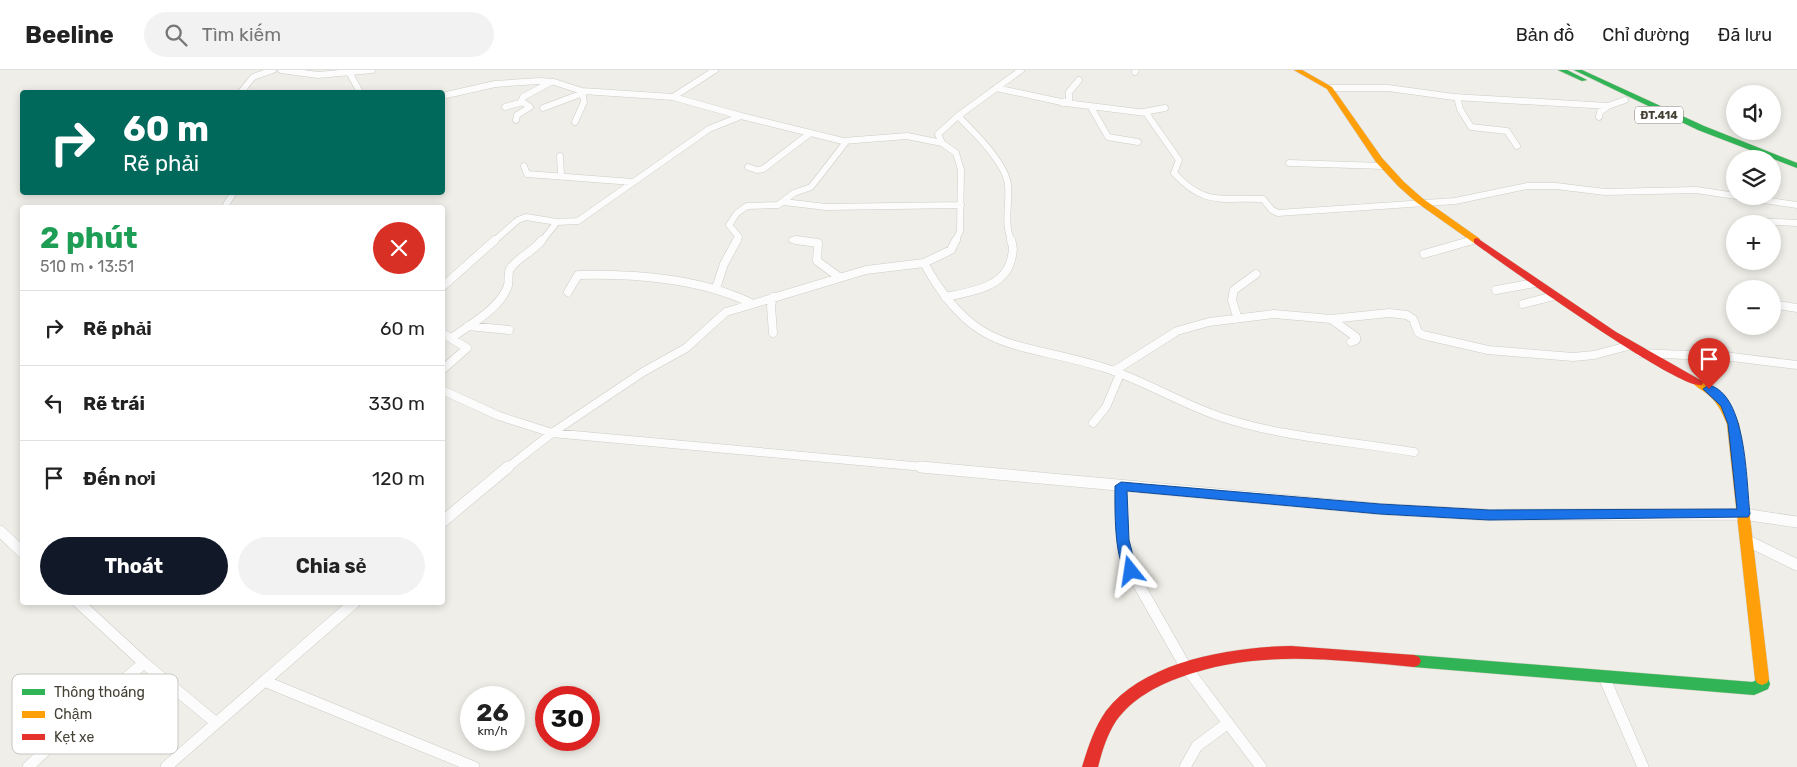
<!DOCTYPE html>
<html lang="vi">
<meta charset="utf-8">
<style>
body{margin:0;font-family:Rubik,sans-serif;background:#f2f2f2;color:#222;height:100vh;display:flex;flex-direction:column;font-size:19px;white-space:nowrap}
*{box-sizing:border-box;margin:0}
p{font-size:16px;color:#767676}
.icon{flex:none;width:28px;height:28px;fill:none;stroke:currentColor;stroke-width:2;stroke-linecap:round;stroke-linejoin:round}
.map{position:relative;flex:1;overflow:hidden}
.sheet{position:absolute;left:20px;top:135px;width:425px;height:400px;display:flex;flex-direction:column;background:#fff;border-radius:5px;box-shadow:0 2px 8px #0003}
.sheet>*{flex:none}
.guide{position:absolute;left:20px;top:20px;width:425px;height:105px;border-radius:5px;box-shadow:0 2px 8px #0003;background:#00695c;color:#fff;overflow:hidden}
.tools{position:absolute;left:1726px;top:15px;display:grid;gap:10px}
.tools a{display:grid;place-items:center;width:55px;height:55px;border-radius:50%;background:#fff;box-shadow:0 2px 8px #0003;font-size:25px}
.speed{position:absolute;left:460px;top:616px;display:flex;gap:10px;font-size:25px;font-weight:700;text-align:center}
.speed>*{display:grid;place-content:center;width:65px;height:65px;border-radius:50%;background:#fff;box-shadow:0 2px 8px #0003;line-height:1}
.speed small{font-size:12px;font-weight:400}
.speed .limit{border:8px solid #d22;background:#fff;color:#111}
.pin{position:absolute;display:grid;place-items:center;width:42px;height:42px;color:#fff;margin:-51px -21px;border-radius:50% 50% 50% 0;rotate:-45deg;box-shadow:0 0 5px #0007}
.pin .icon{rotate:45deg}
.me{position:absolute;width:55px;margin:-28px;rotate:345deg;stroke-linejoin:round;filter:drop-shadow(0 0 4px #0008)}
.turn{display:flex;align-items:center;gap:18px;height:105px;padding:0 20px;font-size:22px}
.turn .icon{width:65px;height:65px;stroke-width:2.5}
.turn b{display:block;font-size:35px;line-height:42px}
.round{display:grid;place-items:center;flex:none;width:52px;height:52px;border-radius:26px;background:#f2f2f2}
.summary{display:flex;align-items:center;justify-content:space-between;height:85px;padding:0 20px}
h1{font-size:30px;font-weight:700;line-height:38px;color:#1e9e55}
.button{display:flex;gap:10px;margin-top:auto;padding:10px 20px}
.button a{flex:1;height:58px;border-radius:30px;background:#111827;color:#fff;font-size:20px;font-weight:700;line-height:58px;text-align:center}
.button a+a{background:#f2f2f2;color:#222}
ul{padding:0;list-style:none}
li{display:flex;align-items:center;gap:15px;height:75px;padding:0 20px;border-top:1px solid #e0e0e0}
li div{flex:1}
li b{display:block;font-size:19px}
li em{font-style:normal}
header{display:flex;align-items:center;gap:30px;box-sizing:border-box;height:70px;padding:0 25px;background:#fff;border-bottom:1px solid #e0e0e0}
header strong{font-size:24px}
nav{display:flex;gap:28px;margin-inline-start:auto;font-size:18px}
.search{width:350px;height:45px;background:#f2f2f2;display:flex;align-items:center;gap:12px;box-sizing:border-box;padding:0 18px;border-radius:28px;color:#767676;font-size:19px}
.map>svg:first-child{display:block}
</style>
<header>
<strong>Beeline</strong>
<div class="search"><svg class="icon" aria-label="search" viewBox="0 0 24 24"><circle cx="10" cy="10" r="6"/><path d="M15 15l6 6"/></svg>Tìm kiếm</div>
<nav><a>Bản đồ</a><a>Chỉ đường</a><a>Đã lưu</a></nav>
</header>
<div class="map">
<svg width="1797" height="697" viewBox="0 0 1797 697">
<rect width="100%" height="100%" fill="#efeee8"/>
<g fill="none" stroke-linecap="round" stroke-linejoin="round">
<g stroke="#cdccc6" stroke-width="7">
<path id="street-far2" d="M 281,0 L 318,5 L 372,0
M 352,0 L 350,4 L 360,22
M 715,0 L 673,27 L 741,46
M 1135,2 L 1136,0
M 996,18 L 1066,33 L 1146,43 L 1179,90 L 1174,103 C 1205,137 1222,127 1263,129 L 1272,140 L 1278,143 L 1455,131 L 1527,116 L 1556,116 L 1605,122 L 1696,120 L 1797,135
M 1331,18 L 1388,18 L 1454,27 L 1608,36 L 1625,30
M 241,22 L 253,7 L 273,0
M 442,26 L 495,14 L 539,11 L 554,12 L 582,21 L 673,27
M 1457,27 L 1460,39 L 1471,57 L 1507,61 L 1517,76
M 1062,33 L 1069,31 L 1069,22 L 1079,10
M 505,37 L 523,32
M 1091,37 L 1108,67 L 1138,72
M 543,38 L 583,23
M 1143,42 L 1165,38
M 958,46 C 973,61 1006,93 1008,115 C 1010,135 1003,153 1012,172
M 1599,47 L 1600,42 L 1608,36
M 516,50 L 517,45 L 530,37 L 521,31 L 523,27 L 551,12
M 575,52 L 584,32 L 582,21
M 560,86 L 561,105
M 1289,93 L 1384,96
M 524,96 L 527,104 L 633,112
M 748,97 L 757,100 L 763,99 L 809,64
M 784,132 L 826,137 L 961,135
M 224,138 L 234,122
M 1754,151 L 1797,153
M 792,170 L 807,172
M 493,172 L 518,150 L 526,147 L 557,152 L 578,151 L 709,59 L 741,46 L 843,71 L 907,66 L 942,73
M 541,172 L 557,152
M 736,172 L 739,167 L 729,155 L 737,143 L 747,136 L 778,135 L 794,123 L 811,117 L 846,72
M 955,172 L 960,161 L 961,100 L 956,83 L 942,73 L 938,64 L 958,46 L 1021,0
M 1469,172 L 1475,170"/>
</g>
<g stroke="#cdccc6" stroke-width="9">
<path id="street-far1" d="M 796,170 L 818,173 L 817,191 L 839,207
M 1424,184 L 1473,170
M 924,193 C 975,286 1016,270 1105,298 C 1146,311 1183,335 1224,348 C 1286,368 1350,371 1414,382
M 442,217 L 495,170
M 716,218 L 724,194 L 737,170
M 1496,220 L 1535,213
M 568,222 L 578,205 C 635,204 699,208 751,233
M 773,227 L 771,236 L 773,263
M 945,227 C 970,222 1004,218 1011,190 C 1013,182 1014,178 1011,170
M 1523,234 L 1554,226
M 1772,234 L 1797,238
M 1235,249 L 1237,246 L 1232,230 L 1234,220 L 1256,204
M 1331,249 L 1356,267 L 1356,270 L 1351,272
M 468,256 L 509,260
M 442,263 L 467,278 L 442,300
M 452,268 C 470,254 498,240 507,218 C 510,213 507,205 510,199 C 518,187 533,182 542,170
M 1640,283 L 1732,287 L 1797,295
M 1114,301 L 1177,261 L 1209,252 L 1274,244 L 1331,249 L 1389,243 L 1407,245 L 1413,249 L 1418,262 L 1423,265 L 1488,280 L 1573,287 L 1594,285 L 1628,276
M 442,320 L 499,346 L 552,363 L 935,398
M 1093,353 L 1106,337 L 1120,304
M 507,398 L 552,363 L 643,302 L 686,278 L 726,242 L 866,200 L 924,193 L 951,180 L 956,170"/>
</g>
<g stroke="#cdccc6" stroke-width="12">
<path id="street" d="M 921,397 L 1380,439 L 1489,445 L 1743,444 L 1797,452
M 1121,416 L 1122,470 L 1131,501 L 1185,596 L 1261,697
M 442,452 L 508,397
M 0,461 L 22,482
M 1746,470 L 1797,495
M 78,532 L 144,593 L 215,652
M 1604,607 L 1643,697
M 264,611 L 474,697
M 28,697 L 96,633 L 144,593
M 166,697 L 355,532
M 1185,697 L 1197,676 L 1228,653"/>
</g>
<g stroke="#cfccbf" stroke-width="1">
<path id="fast" d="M 1558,0 L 1567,0 L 1587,10 L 1582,11 Z
M 1574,0 L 1582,0 L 1704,56 L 1797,93 L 1797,98 L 1698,60 Z
M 1414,585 L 1752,612 L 1755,611 L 1757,605 L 1762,603 L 1767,605 L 1770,614 L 1768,619 L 1754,625 L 1414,597 L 1409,595 L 1407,591 L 1409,587 Z"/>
</g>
<g stroke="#cfccbf" stroke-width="1">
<path id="slow" d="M 1294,0 L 1302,0 L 1332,17 L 1382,88 L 1404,112 L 1422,128 L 1480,169 L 1480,173 L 1474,173 L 1416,132 L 1398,116 L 1376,92 L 1327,19 Z
M 1698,310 C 1719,315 1731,335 1739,354 L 1769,609 L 1767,613 L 1762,615 L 1757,613 L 1755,609 L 1727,354 C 1722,342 1717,331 1706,323 C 1701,319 1696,317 1693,313 Z"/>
</g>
<g stroke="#cfccbf" stroke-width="1">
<path id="jam" d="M 1477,168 L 1616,262 L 1702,311 L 1703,313 L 1702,315 C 1680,321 1502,193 1474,173 L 1474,169 Z
M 1291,576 L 1414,585 L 1419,587 L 1421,591 L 1419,595 L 1414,597 C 1335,590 1257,579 1181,607 C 1156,616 1132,629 1116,651 C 1107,665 1102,681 1098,697 L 1082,697 C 1088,678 1094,658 1106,641 C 1144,591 1232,577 1291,576 Z"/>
</g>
<use href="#street-far2" stroke="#fdfcfc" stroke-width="6"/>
<use href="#street-far1" stroke="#fdfcfc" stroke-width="8"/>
<use href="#street" stroke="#fdfcfc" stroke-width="11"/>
<use href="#fast" fill="#30b455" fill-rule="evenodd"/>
<use href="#slow" fill="#ff9f0a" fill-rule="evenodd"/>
<use href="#jam" fill="#e5322d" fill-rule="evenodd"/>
</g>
<path fill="#1a73e8" stroke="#114b97" d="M 1709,315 C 1747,325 1746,411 1750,444 L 1748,447 L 1489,450 L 1380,444 L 1127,421 L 1129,470 L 1137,501 L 1131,506 C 1113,500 1115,433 1115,416 L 1121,412 L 1380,434 L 1489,440 L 1737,439 L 1728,354 L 1721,336 L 1703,319 Z"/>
<g text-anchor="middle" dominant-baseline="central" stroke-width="4" stroke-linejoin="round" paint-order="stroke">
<rect fill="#fff" stroke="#7d7a72" stroke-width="1" x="1635" y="36.5" width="48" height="17" rx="4"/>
<g font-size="11" font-weight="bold" fill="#454135">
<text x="1659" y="45">ĐT.414</text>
</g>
</g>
<rect x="12" y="604" width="166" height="80" rx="8" fill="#fff" stroke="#c7c6c2" stroke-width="1"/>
<rect x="22" y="619" width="23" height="6" fill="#30b455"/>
<rect x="22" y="641" width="23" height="7" fill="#ff9f0a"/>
<rect x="22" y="664" width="23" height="6" fill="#e5322d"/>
<g font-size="14" fill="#454135">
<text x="54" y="627">Thông thoáng</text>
<text x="54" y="649">Chậm</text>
<text x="54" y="672">Kẹt xe</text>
</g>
</svg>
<div class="tools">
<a><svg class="icon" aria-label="sound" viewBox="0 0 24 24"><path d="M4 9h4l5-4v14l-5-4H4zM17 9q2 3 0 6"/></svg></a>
<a><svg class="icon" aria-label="layers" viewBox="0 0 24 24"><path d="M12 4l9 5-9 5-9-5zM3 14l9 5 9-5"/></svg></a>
<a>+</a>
<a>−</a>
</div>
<div class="speed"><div>26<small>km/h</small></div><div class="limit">30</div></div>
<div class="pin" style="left:1709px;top:319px;background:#d93025"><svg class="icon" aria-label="arrive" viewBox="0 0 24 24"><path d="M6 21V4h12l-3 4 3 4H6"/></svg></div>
<svg class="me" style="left:1131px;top:501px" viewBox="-20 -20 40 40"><path d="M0-17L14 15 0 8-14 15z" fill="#1a73e8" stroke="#fff" stroke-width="4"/></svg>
<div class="guide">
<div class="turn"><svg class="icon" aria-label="right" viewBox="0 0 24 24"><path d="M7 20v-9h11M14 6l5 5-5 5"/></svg><div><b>60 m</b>Rẽ phải</div></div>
</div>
<section class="sheet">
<div class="summary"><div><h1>2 phút</h1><p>510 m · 13:51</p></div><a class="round" style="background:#d93025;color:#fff"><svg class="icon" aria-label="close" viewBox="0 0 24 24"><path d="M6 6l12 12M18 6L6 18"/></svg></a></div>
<ul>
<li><svg class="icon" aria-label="right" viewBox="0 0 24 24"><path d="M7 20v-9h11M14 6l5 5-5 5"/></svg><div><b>Rẽ phải</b></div><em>60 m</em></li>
<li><svg class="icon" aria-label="left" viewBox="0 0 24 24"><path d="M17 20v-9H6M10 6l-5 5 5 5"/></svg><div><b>Rẽ trái</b></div><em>330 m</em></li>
<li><svg class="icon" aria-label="arrive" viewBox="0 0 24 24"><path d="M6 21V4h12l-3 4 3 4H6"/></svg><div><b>Đến nơi</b></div><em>120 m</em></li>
</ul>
<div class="button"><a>Thoát</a><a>Chia sẻ</a></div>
</section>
</div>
